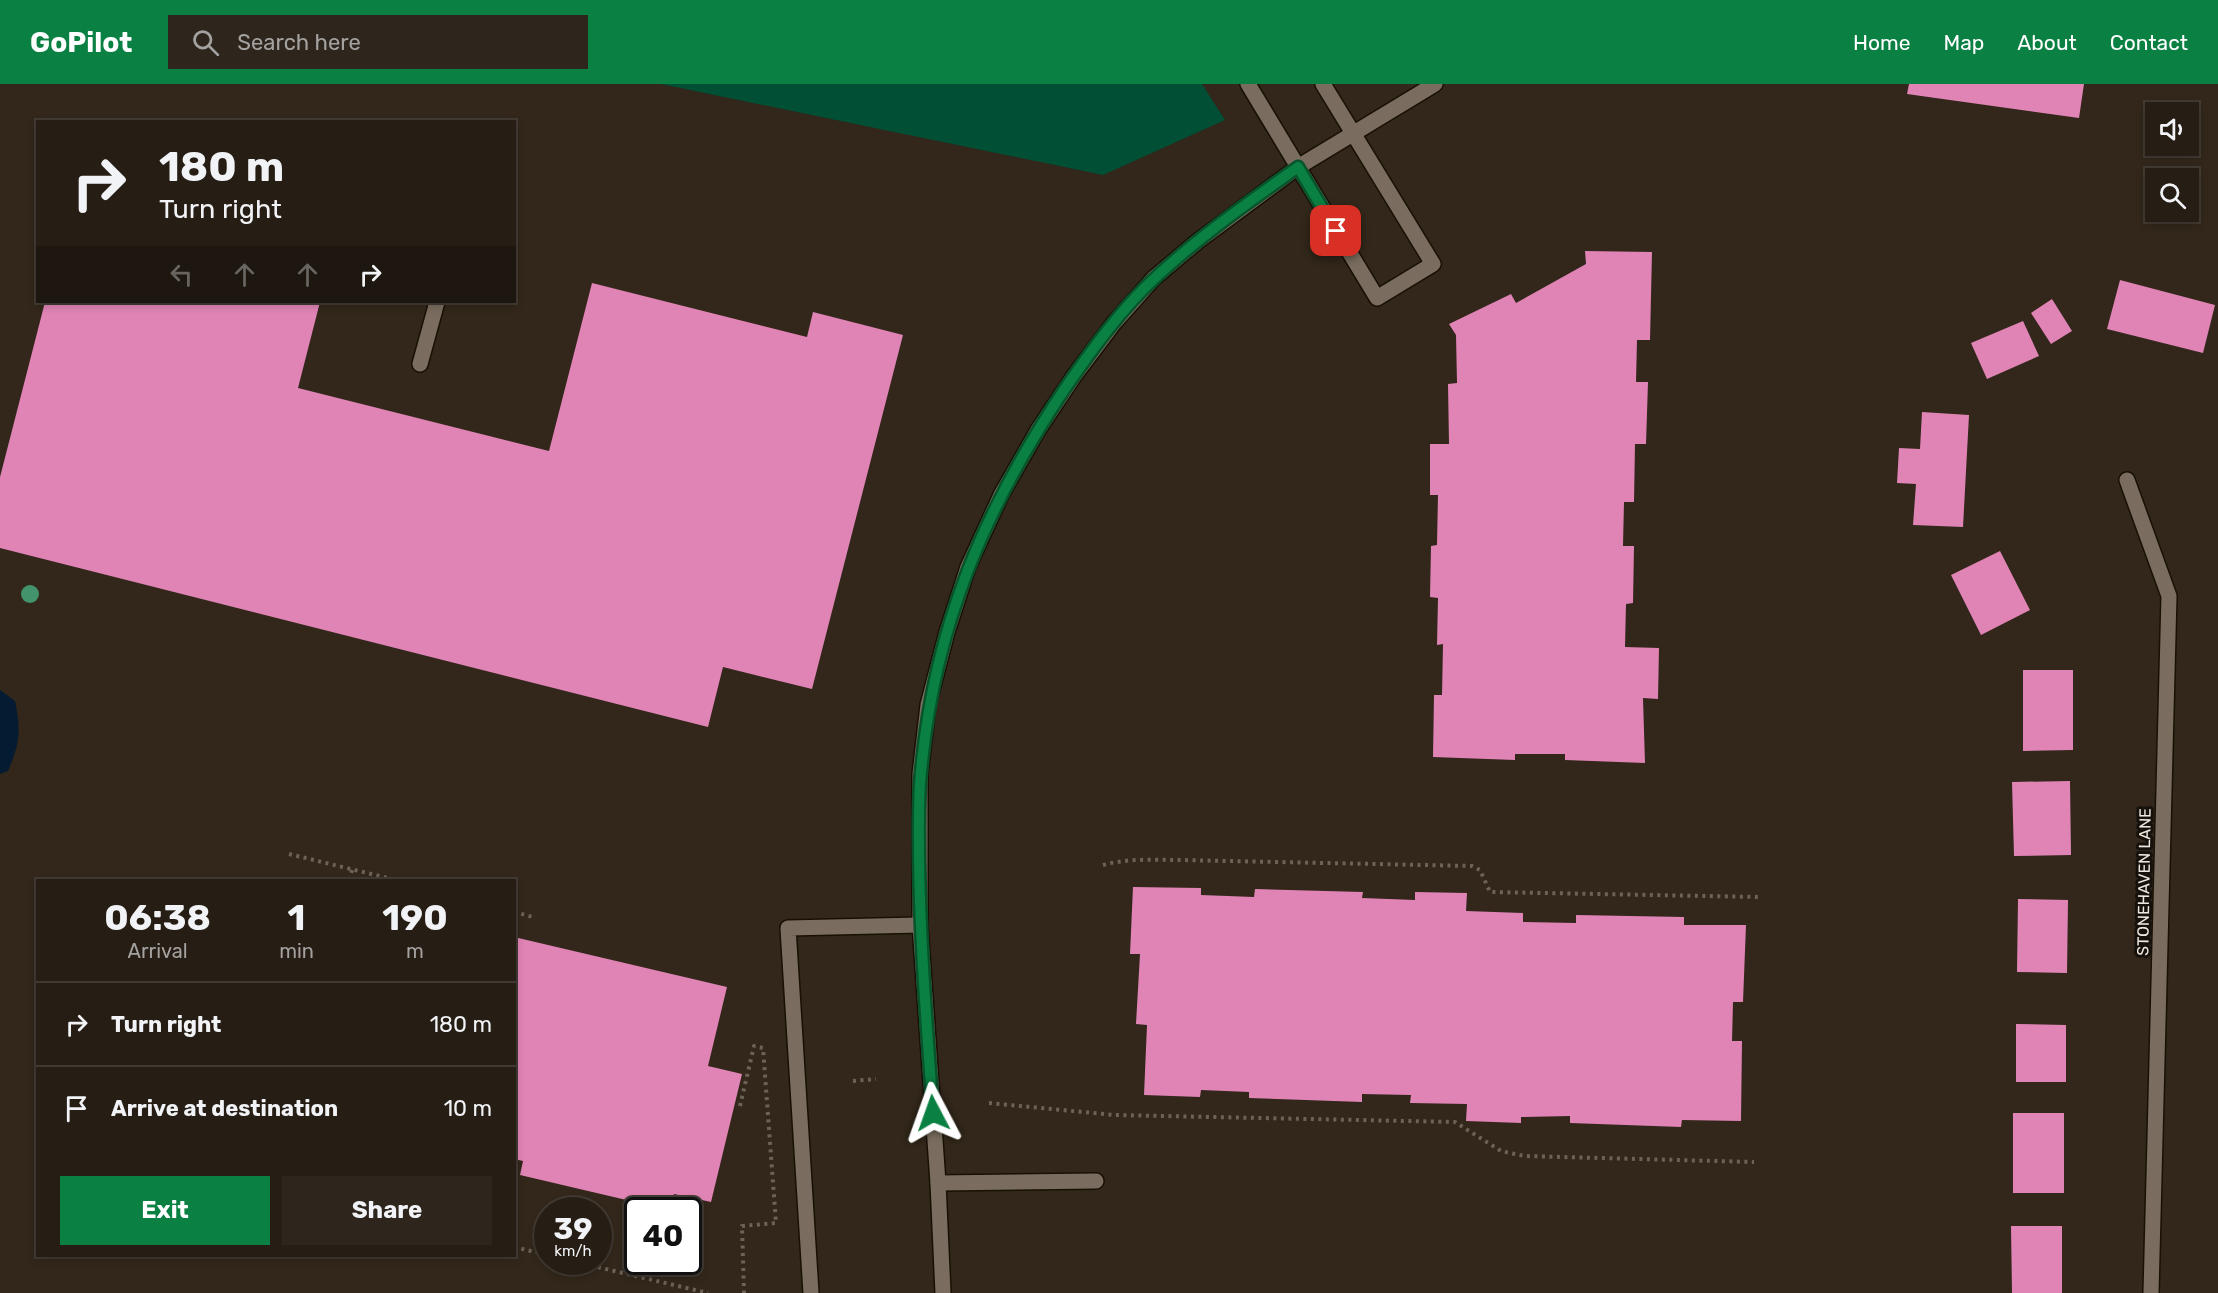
<!DOCTYPE html>
<style>
body{margin:0;font-family:Rubik,sans-serif;background:#2e261d;color:#f1f3f6;height:100vh;display:flex;flex-direction:column;font-size:22px;white-space:nowrap}
*{box-sizing:border-box;margin:0}
p{font-size:20px;color:#a4a2a0}
.icon{flex:none;width:33px;height:33px;fill:none;stroke:currentColor;stroke-width:2;stroke-linecap:round;stroke-linejoin:round}
.map{position:relative;flex:1;overflow:hidden}
.sheet{position:absolute;left:36px;top:795px;width:480px;height:378px;display:flex;flex-direction:column;background:#261d14;border-radius:0px;box-shadow:0 3px 9px #0003,0 0 0 2px #423b34}
.sheet>*{flex:none}
.top-card{position:absolute;left:36px;top:36px;width:480px;height:183px;border-radius:0px;box-shadow:0 3px 9px #0003,0 0 0 2px #423b34;background:#261d14;color:#f1f3f6;overflow:hidden}
.tools{position:absolute;left:2145px;top:18px;display:grid;gap:12px}
.tools a{display:grid;place-items:center;width:54px;height:54px;border-radius:0px;background:#261d14;box-shadow:0 3px 9px #0003,0 0 0 2px #423b34;font-size:30px}
.speed{position:absolute;left:534px;top:1113px;display:flex;gap:12px;font-size:30px;font-weight:700;text-align:center}
.speed>*{display:grid;place-content:center;width:78px;height:78px;border-radius:50%;background:#261d14;box-shadow:0 3px 9px #0003,0 0 0 2px #423b34;line-height:1}
.speed small{font-size:15px;font-weight:400}
.speed .limit{border:3px solid #111;border-radius:9px;background:#fff;color:#111}
.pin{position:absolute;display:grid;place-items:center;width:51px;height:51px;color:#fff;margin:-26px;border-radius:12px;box-shadow:0 3px 9px #0006}
.me{position:absolute;width:66px;margin:-33px;rotate:356deg;stroke-linejoin:round;filter:drop-shadow(0 0 4px #0008)}
.turn{display:flex;align-items:center;gap:21px;height:126px;padding:0 24px;font-size:27px}
.turn .icon{width:78px;height:78px;stroke-width:2.5}
.turn b{display:block;font-size:42px;line-height:51px}
.lanes{display:flex;align-items:center;height:57px;padding:0 24px;background:#0003;justify-content:center;gap:30px;direction:ltr}
.lanes .off{opacity:.35}
.eta{display:flex;justify-content:space-evenly;align-items:center;height:102px;text-align:center}
.eta b{font-size:36px;font-weight:700;line-height:42px}
.action{display:flex;gap:12px;margin-top:auto;padding:12px 24px}
.action a{flex:1;height:69px;border-radius:0px;background:#0b8043;color:#fff;font-size:24px;font-weight:700;line-height:69px;text-align:center}
.action a+a{background:#2e261d;color:#f1f3f6}
ul{padding:0;list-style:none}
li{display:flex;align-items:center;gap:18px;height:84px;padding:0 24px;border-top:2px solid #423b34}
li div{flex:1}
li b{display:block;font-size:22px}
li em{font-style:normal}
header{display:flex;align-items:center;gap:36px;box-sizing:border-box;height:84px;padding:0 30px;background:#0b8043;color:#fff}
header strong{font-size:28px}
nav{display:flex;gap:33px;margin-inline-start:auto;font-size:21px}
.search{width:420px;height:54px;background:#2e261d;display:flex;align-items:center;gap:15px;box-sizing:border-box;padding:0 21px;border-radius:0px;color:#a4a2a0;font-size:22px}
.map>svg:first-child{display:block}
</style>
<header>
<strong>GoPilot</strong>
<div class="search"><svg class="icon" aria-label="search" viewBox="0 0 24 24"><circle cx="10" cy="10" r="6"/><path d="M15 15l6 6"/></svg>Search here</div>
<nav><a>Home</a><a>Map</a><a>About</a><a>Contact</a></nav>
</header>
<div class="map">
<svg width="2218" height="1209" viewBox="0 0 2218 1209">
<rect width="100%" height="100%" fill="#32271a"/>
<path fill="#014f35" d="M 661,0 L 1202,0 L 1225,36 L 1103,91 Z"/>
<path fill="#051b31" d="M 0,606 L 15,617 C 21,646 20,659 8,687 L 0,690 Z"/>
<path fill="#e084b6" d="M 1909,0 L 2084,0 L 2079,34 L 1907,10 Z
M 1585,167 L 1652,168 L 1650,256 L 1637,256 L 1636,298 L 1648,298 L 1646,360 L 1635,360 L 1634,418 L 1624,418 L 1623,462 L 1634,462 L 1633,519 L 1626,520 L 1625,563 L 1659,564 L 1658,615 L 1643,614 L 1645,679 L 1565,676 L 1565,670 L 1515,670 L 1515,676 L 1433,673 L 1434,611 L 1442,611 L 1443,560 L 1437,561 L 1438,514 L 1430,513 L 1431,462 L 1437,461 L 1438,411 L 1430,411 L 1430,360 L 1449,360 L 1448,300 L 1457,299 L 1456,251 L 1449,240 L 1511,210 L 1516,219 L 1586,180 Z
M 2120,196 L 2215,221 L 2203,269 L 2107,245 Z
M 592,199 L 807,253 L 813,228 L 903,251 L 812,605 L 723,583 L 708,643 L 0,464 L 0,393 L 45,218 L 320,218 L 298,304 L 549,367 Z
M 2052,215 L 2072,247 L 2051,260 L 2031,229 Z
M 2023,237 L 2039,272 L 1987,295 L 1971,259 Z
M 1922,328 L 1969,331 L 1963,443 L 1913,441 L 1916,400 L 1897,399 L 1899,364 L 1920,365 Z
M 2000,467 L 2030,526 L 1981,551 L 1951,491 Z
M 2023,586 L 2073,586 L 2073,666 L 2023,667 Z
M 2070,697 L 2071,771 L 2014,772 L 2012,698 Z
M 1133,803 L 1201,804 L 1201,811 L 1254,813 L 1255,805 L 1363,808 L 1362,814 L 1415,816 L 1415,808 L 1467,809 L 1466,827 L 1523,829 L 1523,838 L 1576,839 L 1576,831 L 1684,833 L 1684,841 L 1746,841 L 1743,918 L 1733,918 L 1732,957 L 1742,957 L 1741,1037 L 1682,1036 L 1681,1043 L 1570,1039 L 1570,1032 L 1521,1033 L 1521,1039 L 1466,1037 L 1467,1020 L 1410,1019 L 1411,1011 L 1362,1010 L 1362,1018 L 1249,1014 L 1249,1008 L 1201,1006 L 1200,1013 L 1144,1011 L 1147,941 L 1136,940 L 1140,870 L 1130,870 Z
M 2018,815 L 2068,816 L 2067,889 L 2017,888 Z
M 514,853 L 727,903 L 708,982 L 742,990 L 711,1118 L 674,1110 L 669,1126 L 520,1091 L 523,1077 L 514,1075 Z
M 2016,940 L 2066,941 L 2066,998 L 2016,998 Z
M 2013,1029 L 2064,1029 L 2064,1109 L 2013,1109 Z
M 2011,1142 L 2062,1142 L 2062,1209 L 2012,1209 Z"/>
<g fill="none" stroke-linecap="round" stroke-linejoin="round">
<g stroke="#191005" stroke-width="18">
<path id="lane" d="M 1248,0 L 1377,214 L 1433,180 L 1323,0
M 420,280 L 437,218
M 938,1099 L 1096,1097
M 811,1209 L 788,844 L 920,841"/>
</g>
<g stroke="#191005" stroke-width="18">
<path id="street" d="M 2127,396 L 2169,512 L 2151,1209"/>
</g>
<g stroke="#191005" stroke-width="18">
<path id="secondary" d="M 943,1209 L 938,1099 L 920,841 L 920,690 L 928,621 L 947,548 L 968,483 L 1001,411 L 1038,346 L 1074,292 L 1114,239 L 1154,194 L 1198,157 L 1298,83 L 1435,0"/>
</g>
<path stroke="#6c6257" stroke-width="4" stroke-dasharray="3 4.5" stroke-linecap="butt" d="M 289,770 L 396,796
M 1103,781 C 1128,774 1154,776 1179,776 L 1472,782 L 1480,786 L 1490,808 L 1760,813
M 349,796 L 352,786
M 514,828 L 533,833
M 853,997 L 876,995
M 989,1019 L 1114,1031 L 1455,1038 L 1501,1067 L 1524,1072 L 1754,1078
M 740,1022 L 754,962 L 763,964 L 776,1139 L 742,1142 L 744,1209
M 514,1163 L 548,1171
M 576,1178 L 708,1209"/>
<use href="#lane" stroke="#7a6d5f" stroke-width="15"/>
<use href="#street" stroke="#7a6d5f" stroke-width="15"/>
<use href="#secondary" stroke="#7a6d5f" stroke-width="15"/>
</g>
<circle fill="#43946c" cx="30" cy="510" r="9"/>
<g fill="none" stroke-linecap="round" stroke-linejoin="round">
<g stroke="#07532c" stroke-width="15">
<path id="route" d="M 933,1029 C 927,944 920,859 919,774 C 919,746 918,716 921,688 C 934,543 984,426 1064,306 C 1091,267 1121,225 1156,193 C 1200,152 1249,118 1298,83 L 1336,147"/>
</g>
<use href="#route" stroke="#0b8043" stroke-width="10"/>
</g>
<g text-anchor="middle" dominant-baseline="central" stroke-width="6" stroke-linejoin="round" paint-order="stroke">
<g font-size="16" fill="#efe8df" stroke="#16110b">
<text transform="translate(2144 798) rotate(-89)">STONEHAVEN LANE</text>
</g>
</g>
</svg>
<div class="tools">
<a><svg class="icon" aria-label="sound" viewBox="0 0 24 24"><path d="M4 9h4l5-4v14l-5-4H4zM17 9q2 3 0 6"/></svg></a>
<a><svg class="icon" aria-label="search" viewBox="0 0 24 24"><circle cx="10" cy="10" r="6"/><path d="M15 15l6 6"/></svg></a>
</div>
<div class="speed"><div>39<small>km/h</small></div><div class="limit">40</div></div>
<div class="pin" style="left:1336px;top:147px;background:#d93025"><svg class="icon" aria-label="arrive" viewBox="0 0 24 24"><path d="M6 21V4h12l-3 4 3 4H6"/></svg></div>
<svg class="me" style="left:933px;top:1029px" viewBox="-20 -20 40 40"><path d="M0-17L14 15 0 8-14 15z" fill="#0b8043" stroke="#fff" stroke-width="4"/></svg>
<div class="top-card">
<div class="turn"><svg class="icon" aria-label="right" viewBox="0 0 24 24"><path d="M7 20v-9h11M14 6l5 5-5 5"/></svg><div><b>180 m</b>Turn right</div></div>
<div class="lanes"><svg class="icon off" aria-label="left" viewBox="0 0 24 24"><path d="M17 20v-9H6M10 6l-5 5 5 5"/></svg><svg class="icon off" aria-label="ahead" viewBox="0 0 24 24"><path d="M12 20V5M6 11l6-6 6 6"/></svg><svg class="icon off" aria-label="ahead" viewBox="0 0 24 24"><path d="M12 20V5M6 11l6-6 6 6"/></svg><svg class="icon" aria-label="right" viewBox="0 0 24 24"><path d="M7 20v-9h11M14 6l5 5-5 5"/></svg></div>
</div>
<section class="sheet">
<div class="eta">
<div><b>06:38</b><p>Arrival</p></div>
<div><b>1</b><p>min</p></div>
<div><b>190</b><p>m</p></div>
</div>
<ul>
<li><svg class="icon" aria-label="right" viewBox="0 0 24 24"><path d="M7 20v-9h11M14 6l5 5-5 5"/></svg><div><b>Turn right</b></div><em>180 m</em></li>
<li><svg class="icon" aria-label="arrive" viewBox="0 0 24 24"><path d="M6 21V4h12l-3 4 3 4H6"/></svg><div><b>Arrive at destination</b></div><em>10 m</em></li>
</ul>
<div class="action"><a>Exit</a><a>Share</a></div>
</section>
</div>
